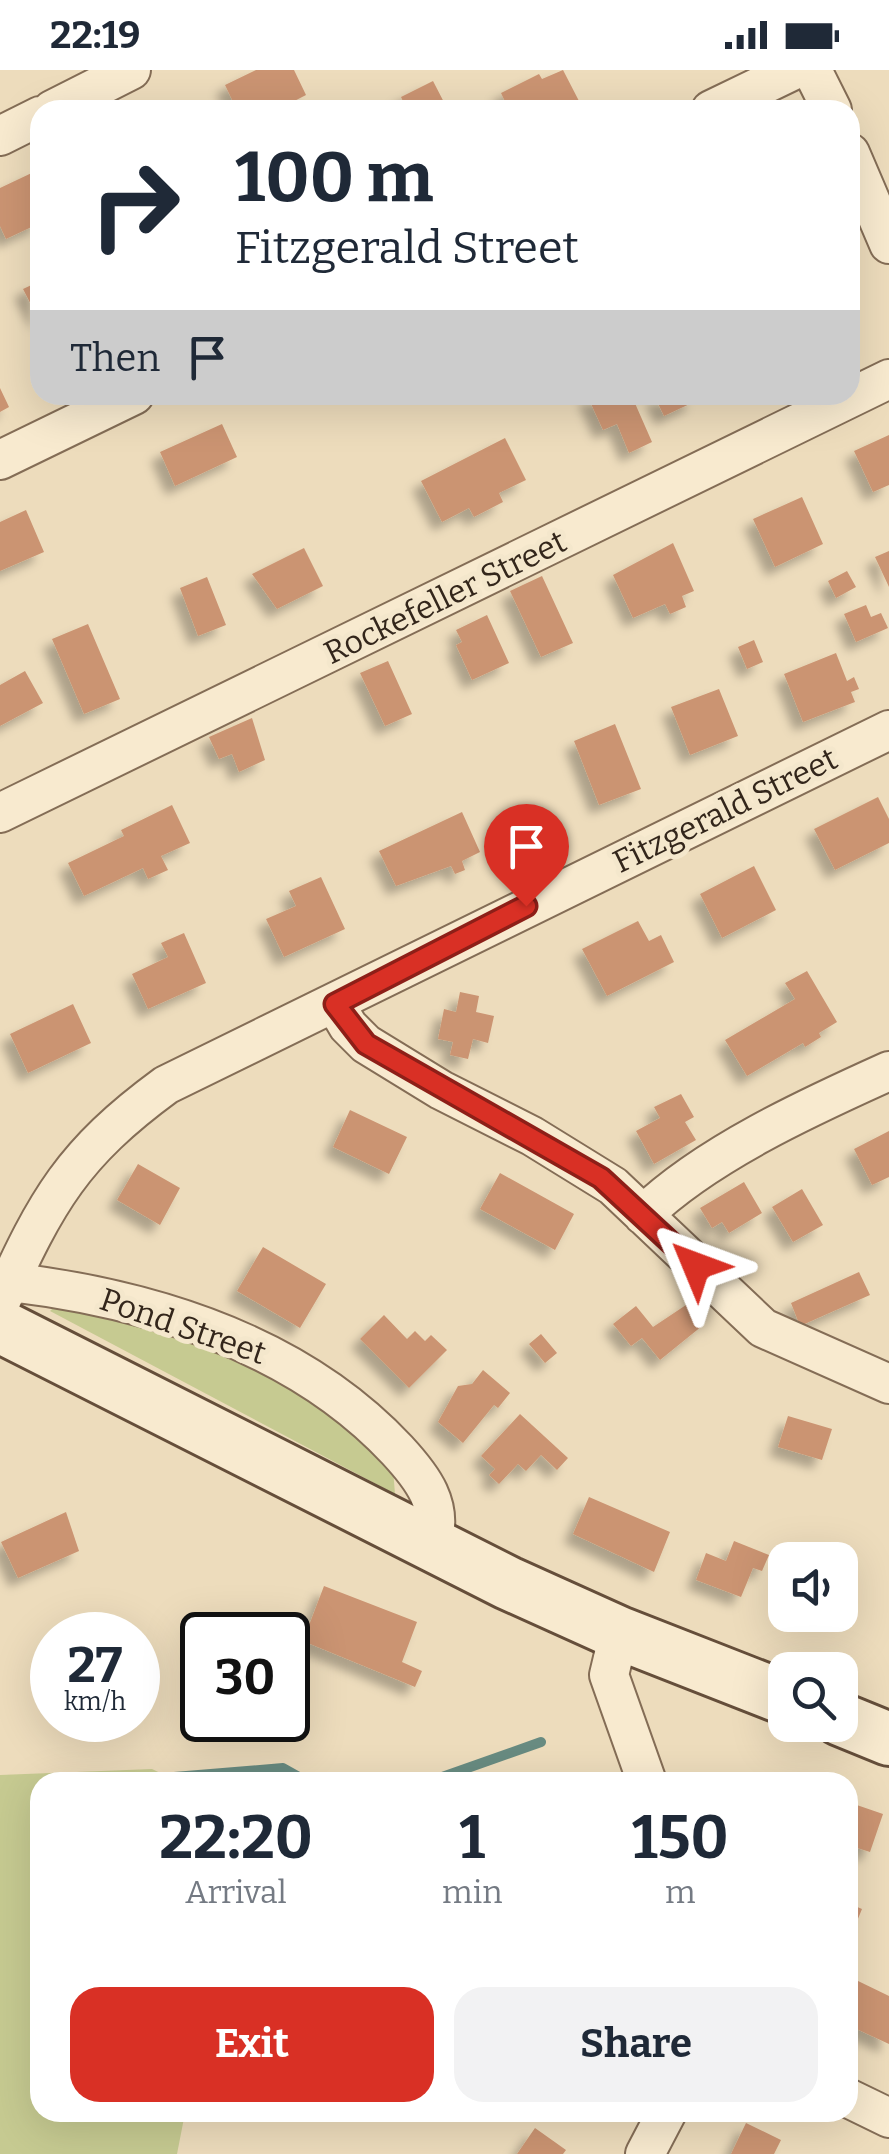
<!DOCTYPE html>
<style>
body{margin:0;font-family:Bitter,serif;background:#f2f2f3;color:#1f2937;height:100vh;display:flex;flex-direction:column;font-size:38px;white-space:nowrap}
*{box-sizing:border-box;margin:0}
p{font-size:32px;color:#747a83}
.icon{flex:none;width:55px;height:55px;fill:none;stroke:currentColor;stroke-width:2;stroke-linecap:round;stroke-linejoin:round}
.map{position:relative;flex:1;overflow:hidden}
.sheet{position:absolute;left:30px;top:1702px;width:828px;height:350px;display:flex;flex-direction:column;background:#fff;border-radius:30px;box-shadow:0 10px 40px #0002}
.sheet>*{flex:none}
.banner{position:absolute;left:30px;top:30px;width:830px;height:305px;border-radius:30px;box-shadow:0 10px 40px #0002;background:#fff;color:#1f2937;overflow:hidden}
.fabs{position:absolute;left:768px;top:1472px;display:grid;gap:20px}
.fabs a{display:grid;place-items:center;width:90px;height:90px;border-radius:20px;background:#fff;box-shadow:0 10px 40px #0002;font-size:50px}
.speed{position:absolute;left:30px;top:1542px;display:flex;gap:20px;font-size:50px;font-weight:700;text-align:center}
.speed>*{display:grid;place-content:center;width:130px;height:130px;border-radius:50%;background:#fff;box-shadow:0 10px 40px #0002;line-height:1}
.speed small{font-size:25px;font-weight:400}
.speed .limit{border:5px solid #111;border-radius:15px;background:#fff;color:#111}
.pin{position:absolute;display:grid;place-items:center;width:85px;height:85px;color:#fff;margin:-102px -42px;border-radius:50% 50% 50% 0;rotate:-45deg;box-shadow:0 0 10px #0007}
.pin .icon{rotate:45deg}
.me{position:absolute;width:110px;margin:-55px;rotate:314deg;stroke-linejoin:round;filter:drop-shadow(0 0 8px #0008)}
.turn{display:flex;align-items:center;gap:35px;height:210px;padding:0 40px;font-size:45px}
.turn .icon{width:130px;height:130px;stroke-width:2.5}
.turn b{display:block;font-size:70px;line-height:85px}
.then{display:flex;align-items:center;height:95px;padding:0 40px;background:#0003;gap:20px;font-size:38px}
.eta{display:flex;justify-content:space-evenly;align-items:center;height:170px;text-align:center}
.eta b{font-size:60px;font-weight:700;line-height:70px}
.button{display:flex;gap:20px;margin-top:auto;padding:20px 40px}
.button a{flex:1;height:115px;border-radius:30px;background:#d93025;color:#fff;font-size:40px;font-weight:700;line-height:115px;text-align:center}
.button a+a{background:#f2f2f3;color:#1f2937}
.status{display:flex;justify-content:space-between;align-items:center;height:70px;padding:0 50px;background:#fff;direction:ltr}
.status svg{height:28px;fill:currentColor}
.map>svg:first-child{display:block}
</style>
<div class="status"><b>22:19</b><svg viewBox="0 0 49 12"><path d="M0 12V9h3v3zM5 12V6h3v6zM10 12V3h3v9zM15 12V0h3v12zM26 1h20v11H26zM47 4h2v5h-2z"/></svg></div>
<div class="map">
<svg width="889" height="2084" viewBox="0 0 889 2084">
<defs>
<filter id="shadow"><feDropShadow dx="-9" dy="9" stdDeviation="5" flood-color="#0004"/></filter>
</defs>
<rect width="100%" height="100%" fill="#eddcbc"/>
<path fill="#c6ca91" d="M 55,1236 L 170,1260 L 319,1328 L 393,1399 L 395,1424 L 50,1241 Z
M 152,1699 L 179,1712 L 40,1712 L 40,2042 L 185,2043 L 177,2084 L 0,2084 L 0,1705 Z"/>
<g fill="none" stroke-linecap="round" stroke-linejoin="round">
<path stroke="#688b81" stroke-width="10" d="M 174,1707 L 283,1698 L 308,1712
M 428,1712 L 541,1672"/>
</g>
<path fill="#cb9472" filter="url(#shadow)" d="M 256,0 L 294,0 L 306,25 L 277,40 L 237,40 L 225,15 Z
M 563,0 L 579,31 L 561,40 L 509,40 L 501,23 L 539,4 L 542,9 Z
M 433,11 L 448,40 L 407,40 L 401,27 Z
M 38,100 L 40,153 L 6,169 L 0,156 L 0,118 Z
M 40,211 L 40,252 L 23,219 Z
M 850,239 L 860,260 L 850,265 Z
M 0,318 L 9,337 L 0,342 Z
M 587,325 L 648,325 L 634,331 L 652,372 L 629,383 L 617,354 L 603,360 Z
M 654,325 L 693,325 L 696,331 L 664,346 Z
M 222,354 L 237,387 L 175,416 L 160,382 Z
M 889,365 L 889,415 L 873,422 L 854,381 Z
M 505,368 L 526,410 L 499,423 L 503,432 L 474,447 L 469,438 L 442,452 L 421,411 Z
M 802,427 L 823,474 L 775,497 L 753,449 Z
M 26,440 L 44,482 L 0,501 L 0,452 Z
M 673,473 L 694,521 L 682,526 L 686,537 L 670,544 L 665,534 L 633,548 L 613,505 Z
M 304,478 L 323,516 L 277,539 L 252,504 Z
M 889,481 L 889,517 L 875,487 Z
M 847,501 L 856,517 L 836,528 L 828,511 Z
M 542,506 L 573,573 L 541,587 L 510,521 Z
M 207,507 L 226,555 L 198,566 L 180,518 Z
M 866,535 L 871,547 L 881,543 L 888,558 L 856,572 L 844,544 Z
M 487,545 L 509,593 L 472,610 L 456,575 L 462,572 L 456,560 Z
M 88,554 L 120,629 L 84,644 L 52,569 Z
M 754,570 L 763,592 L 747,599 L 738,577 Z
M 836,583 L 847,611 L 854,607 L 859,619 L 851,622 L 855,632 L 803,652 L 784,604 Z
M 388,591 L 412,644 L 385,656 L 360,603 Z
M 25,601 L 43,633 L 0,656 L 0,615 Z
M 719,619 L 738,666 L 690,685 L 671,637 Z
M 252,648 L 265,690 L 239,702 L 232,684 L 219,689 L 209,667 Z
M 615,654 L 641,719 L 599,735 L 574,671 Z
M 878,727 L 889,749 L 889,773 L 835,800 L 814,759 Z
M 172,735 L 190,773 L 161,786 L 168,800 L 148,809 L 143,798 L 84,826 L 68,793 L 124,766 L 121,760 Z
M 462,742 L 480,782 L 462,791 L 465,800 L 455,804 L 451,796 L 396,816 L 379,781 Z
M 754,796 L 776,840 L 722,868 L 700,824 Z
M 321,807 L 345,859 L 284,887 L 266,849 L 296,836 L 289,821 Z
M 638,851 L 649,871 L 661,865 L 674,892 L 607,926 L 582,879 Z
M 184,863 L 206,913 L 148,939 L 132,904 L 168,887 L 161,873 Z
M 807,901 L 837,952 L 819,963 L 821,967 L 805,977 L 803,973 L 747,1006 L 725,970 L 795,929 L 785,913 Z
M 460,922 L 479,926 L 476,942 L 494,946 L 488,973 L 473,969 L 468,989 L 450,985 L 453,972 L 438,969 L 444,939 L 456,942 Z
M 73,934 L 91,973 L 28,1003 L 10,964 Z
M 681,1024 L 694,1047 L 685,1052 L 696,1070 L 654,1094 L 636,1061 L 660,1048 L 654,1037 Z
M 350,1040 L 407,1067 L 389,1104 L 333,1077 Z
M 889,1061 L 889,1107 L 872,1115 L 854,1079 Z
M 138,1094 L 180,1118 L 160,1155 L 117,1130 Z
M 500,1103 L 574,1144 L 555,1180 L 480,1139 Z
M 744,1112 L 762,1143 L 729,1163 L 722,1152 L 712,1158 L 700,1138 Z
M 802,1119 L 823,1155 L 793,1172 L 772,1137 Z
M 263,1177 L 326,1214 L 300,1258 L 237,1221 Z
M 859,1202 L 870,1225 L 800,1256 L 791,1233 Z
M 692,1231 L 705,1248 L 698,1253 L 702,1256 L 660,1290 L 642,1268 L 631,1276 L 613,1254 L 636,1236 L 653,1257 Z
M 384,1245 L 407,1269 L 415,1261 L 425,1271 L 431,1265 L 447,1280 L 409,1318 L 360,1269 Z
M 541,1264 L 557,1283 L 545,1293 L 529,1274 Z
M 483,1300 L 510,1323 L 498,1338 L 494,1335 L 463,1373 L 438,1352 L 458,1316 L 472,1314 Z
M 520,1344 L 568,1388 L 557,1400 L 541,1385 L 526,1401 L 518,1394 L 499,1414 L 489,1405 L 495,1399 L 481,1386 Z
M 788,1346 L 832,1359 L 822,1390 L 778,1377 Z
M 589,1427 L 670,1462 L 654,1502 L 573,1464 Z
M 66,1442 L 79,1481 L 18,1508 L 1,1472 Z
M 734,1471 L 769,1485 L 762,1501 L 753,1498 L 741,1527 L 696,1510 L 706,1483 L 726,1491 Z
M 324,1516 L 417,1552 L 402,1592 L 422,1601 L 415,1617 L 303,1571 Z
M 770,1706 L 770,1712 L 709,1712 L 709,1709 Z
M 848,1732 L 883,1744 L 870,1782 L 848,1775 Z
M 848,1833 L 862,1839 L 855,1856 L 848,1852 Z
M 856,1910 L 889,1926 L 889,1974 L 848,1955 L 848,1927 Z
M 746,2053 L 781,2070 L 774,2084 L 731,2084 Z
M 535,2058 L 566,2080 L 563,2084 L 517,2084 Z"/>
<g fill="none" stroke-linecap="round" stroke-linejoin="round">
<g stroke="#846d56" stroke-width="42">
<path id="minor" d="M 812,0 L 832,40
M 52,40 L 131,0
M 711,40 L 794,0
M 0,66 L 40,46
M 850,83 L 889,174
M 0,390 L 134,325
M 0,743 L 889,309
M 335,934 L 348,956 L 366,974 L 441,1020 L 532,1066 L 613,1116 L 763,1258 L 889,1314
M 643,1145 C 706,1084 809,1037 889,1001
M 10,1212 C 151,1229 297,1273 397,1380 C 422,1407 445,1436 431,1474
M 0,1233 C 47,1130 72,1084 166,1015 L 889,660
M 619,1563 L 609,1605 L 647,1712
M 848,2028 L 889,2048
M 645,2084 L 667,2042"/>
</g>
<g stroke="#654e3a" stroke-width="58">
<path id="secondary" d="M 0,1256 L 508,1513 L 619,1563 L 785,1628
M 840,1649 L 889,1669"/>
</g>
<use href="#minor" stroke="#f8eacf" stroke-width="38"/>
<use href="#secondary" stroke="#f8eacf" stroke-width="52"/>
</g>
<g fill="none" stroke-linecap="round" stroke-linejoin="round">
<g stroke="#8d1f18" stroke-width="25">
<path id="route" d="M 526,836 L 335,934 L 366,974 L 601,1108 L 696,1196"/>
</g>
<use href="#route" stroke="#d93025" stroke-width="18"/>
</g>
<g text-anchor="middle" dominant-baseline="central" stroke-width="10" stroke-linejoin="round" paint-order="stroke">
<g font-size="32" fill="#33261b" stroke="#f4e7cc">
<text transform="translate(445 527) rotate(-26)">Rockefeller Street</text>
<text transform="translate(725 740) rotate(-26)">Fitzgerald Street</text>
<text transform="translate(183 1256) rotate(19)">Pond Street</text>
</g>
</g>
</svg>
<div class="fabs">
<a><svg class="icon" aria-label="sound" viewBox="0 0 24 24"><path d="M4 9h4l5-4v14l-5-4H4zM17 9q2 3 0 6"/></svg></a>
<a><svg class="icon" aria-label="search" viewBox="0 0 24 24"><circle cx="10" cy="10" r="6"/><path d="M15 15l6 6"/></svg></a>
</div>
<div class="speed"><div>27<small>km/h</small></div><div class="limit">30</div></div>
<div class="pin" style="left:526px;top:836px;background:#d93025"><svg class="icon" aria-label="arrive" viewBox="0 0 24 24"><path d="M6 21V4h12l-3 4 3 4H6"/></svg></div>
<svg class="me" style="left:696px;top:1196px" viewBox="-20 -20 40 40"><path d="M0-17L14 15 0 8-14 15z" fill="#d93025" stroke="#fff" stroke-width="4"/></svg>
<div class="banner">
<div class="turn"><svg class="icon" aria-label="right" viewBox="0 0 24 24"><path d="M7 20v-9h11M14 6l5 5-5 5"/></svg><div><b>100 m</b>Fitzgerald Street</div></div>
<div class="then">Then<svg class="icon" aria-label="arrive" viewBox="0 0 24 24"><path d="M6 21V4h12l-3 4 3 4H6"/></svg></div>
</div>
<section class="sheet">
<div class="eta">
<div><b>22:20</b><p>Arrival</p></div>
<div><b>1</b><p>min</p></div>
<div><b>150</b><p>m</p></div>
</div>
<div class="button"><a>Exit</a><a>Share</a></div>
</section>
</div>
